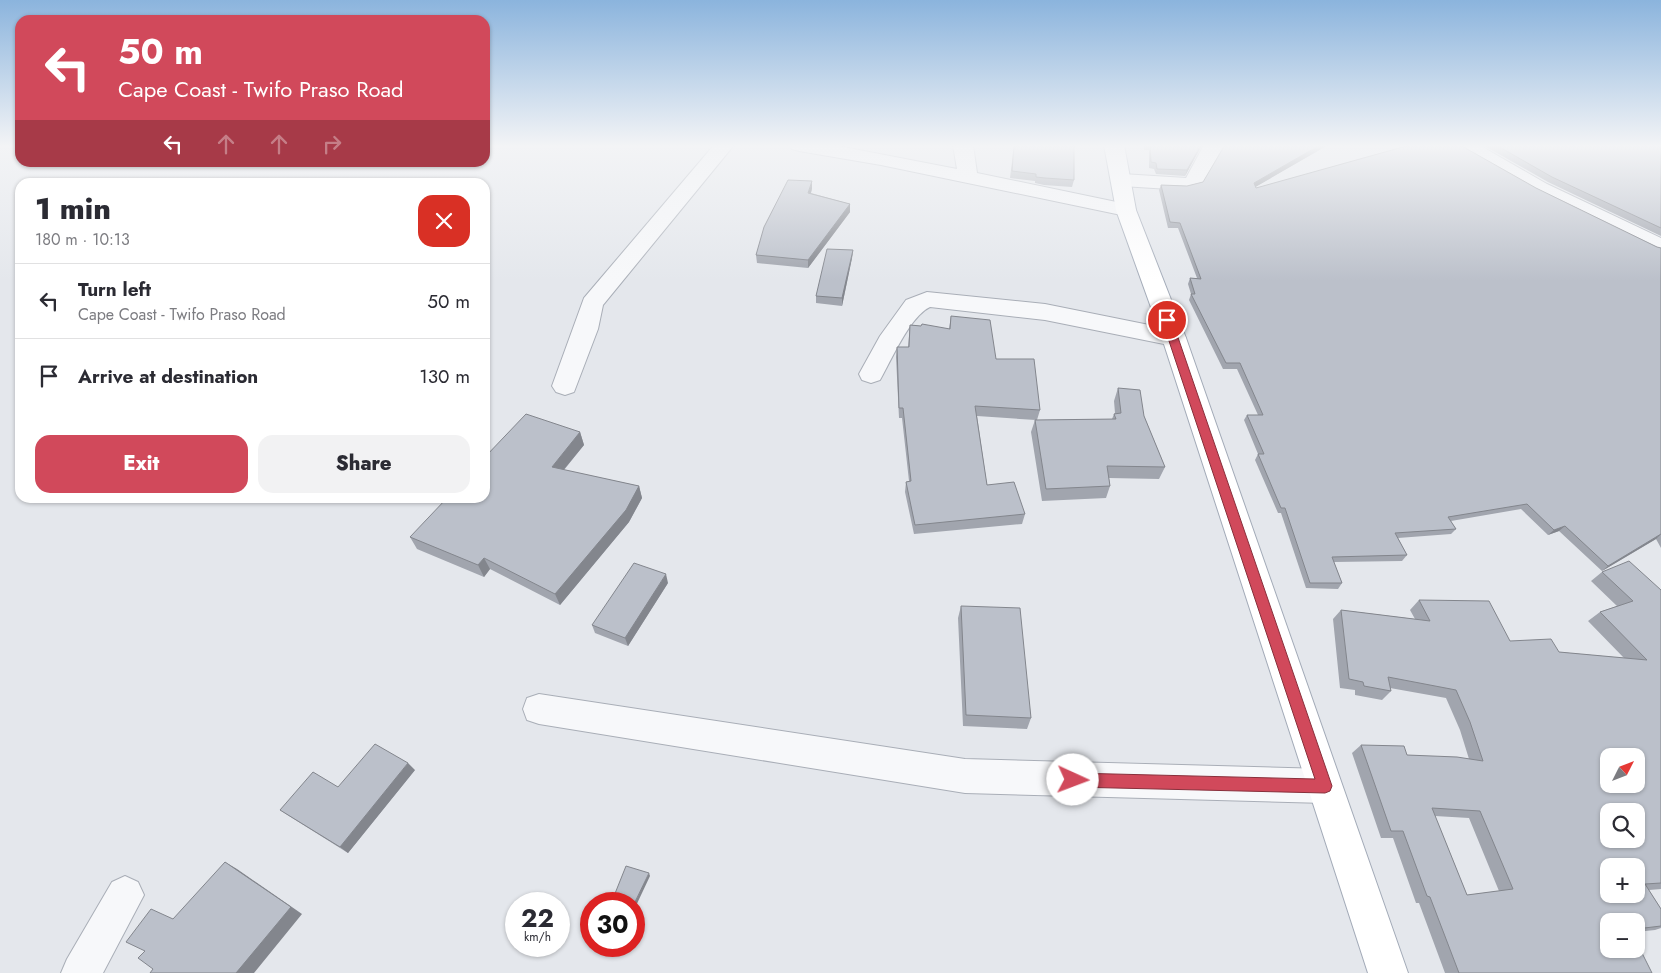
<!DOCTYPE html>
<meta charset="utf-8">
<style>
body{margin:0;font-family:Jost,sans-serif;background:#f2f2f3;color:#2b2b33;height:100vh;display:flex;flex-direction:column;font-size:19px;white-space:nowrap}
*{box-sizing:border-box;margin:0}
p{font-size:16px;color:#7c7c81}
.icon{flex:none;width:28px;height:28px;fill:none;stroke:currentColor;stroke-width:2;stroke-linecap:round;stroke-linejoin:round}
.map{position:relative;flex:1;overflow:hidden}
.side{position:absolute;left:15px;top:178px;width:475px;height:325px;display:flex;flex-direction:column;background:#fff;border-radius:15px;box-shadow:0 1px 4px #0004}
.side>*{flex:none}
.hud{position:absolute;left:15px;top:15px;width:475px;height:152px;border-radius:15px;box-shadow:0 1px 4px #0004;background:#d1495b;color:#fff;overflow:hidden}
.needle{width:32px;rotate:48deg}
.controls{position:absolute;left:1600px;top:748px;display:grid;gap:10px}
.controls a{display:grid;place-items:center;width:45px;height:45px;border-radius:10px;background:#fff;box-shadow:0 1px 4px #0004;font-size:25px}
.speed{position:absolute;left:505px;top:892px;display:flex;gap:10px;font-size:25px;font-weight:700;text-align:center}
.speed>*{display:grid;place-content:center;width:65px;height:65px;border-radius:50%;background:#fff;box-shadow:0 1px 4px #0004;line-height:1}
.speed small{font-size:12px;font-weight:400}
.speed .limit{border:8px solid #d22;background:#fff;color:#111}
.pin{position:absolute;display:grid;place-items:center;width:42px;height:42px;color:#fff;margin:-21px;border:2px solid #fff;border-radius:50%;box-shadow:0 1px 5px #0007}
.me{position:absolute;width:55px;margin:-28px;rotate:92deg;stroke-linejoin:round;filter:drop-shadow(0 0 4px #0008)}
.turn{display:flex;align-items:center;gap:18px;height:105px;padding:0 20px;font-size:22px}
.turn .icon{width:65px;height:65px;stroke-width:2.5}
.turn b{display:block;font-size:35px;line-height:42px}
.lanes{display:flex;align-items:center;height:48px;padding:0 20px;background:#0003;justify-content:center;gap:25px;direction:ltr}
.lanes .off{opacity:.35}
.round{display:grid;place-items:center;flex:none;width:52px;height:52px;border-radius:15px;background:#f2f2f3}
.summary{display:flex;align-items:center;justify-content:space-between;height:85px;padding:0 20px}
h1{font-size:30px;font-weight:800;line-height:38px}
.button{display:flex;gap:10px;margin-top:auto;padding:10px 20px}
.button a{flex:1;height:58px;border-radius:15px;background:#d1495b;color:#fff;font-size:20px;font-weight:800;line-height:58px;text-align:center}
.button a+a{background:#f2f2f3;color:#2b2b33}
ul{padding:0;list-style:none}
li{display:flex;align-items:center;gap:15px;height:75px;padding:0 20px;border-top:1px solid #e1e1e2}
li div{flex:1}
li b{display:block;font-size:19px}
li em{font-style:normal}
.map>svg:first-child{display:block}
</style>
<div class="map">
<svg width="1661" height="973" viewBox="0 0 1661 973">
<rect width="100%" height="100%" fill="#e4e7ec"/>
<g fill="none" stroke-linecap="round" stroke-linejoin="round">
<g stroke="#a9aeb7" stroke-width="2">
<path id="minor" d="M 714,145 L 734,145 L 603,305 L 598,329 L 574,392 L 565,395 L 556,392 L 552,386 L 584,298 Z
M 789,145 L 833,145 L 957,169 L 953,145 L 973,145 L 977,173 L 1126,204 L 1133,206 L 1136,210 L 1133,214 L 1126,216 L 881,165 L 799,151 L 792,149 Z
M 1204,145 L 1224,145 L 1201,186 L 1185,190 L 1122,186 L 1115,184 L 1112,180 L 1115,176 L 1122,174 L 1186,178 Z
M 1455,145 L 1479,145 L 1547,184 L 1661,238 L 1661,253 L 1653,251 L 1533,192 L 1458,149 Z
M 927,292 L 1045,304 L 1174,330 L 1182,332 L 1186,338 L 1182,344 L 1174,346 L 1045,320 L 930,307 C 910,316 891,361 880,380 L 871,383 L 862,380 L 859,374 L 880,336 L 906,300 Z
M 539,694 L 965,759 L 1325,769 L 1337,774 L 1342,786 L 1337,798 L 1325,803 L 965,793 L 539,724 L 527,720 L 523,709 L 527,698 Z
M 125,876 L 138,882 L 144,895 L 103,973 L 61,973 L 67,959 L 112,882 Z"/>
</g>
<g stroke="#a3abb8" stroke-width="2">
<path id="major" d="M 1104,145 L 1124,145 L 1136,210 L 1186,338 L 1408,973 L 1368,973 L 1162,338 L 1116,210 Z"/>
</g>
<use href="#minor" fill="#f7f8fa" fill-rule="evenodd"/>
<use href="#major" fill="#fff" fill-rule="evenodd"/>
</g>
<path fill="#a1a5ae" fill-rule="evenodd" d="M 1014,145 L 1074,145 L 1074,180 L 1072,187 L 1044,185 L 1035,183 L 1035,181 L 1010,178 Z
M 1144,145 L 1202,145 L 1185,176 L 1156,174 L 1154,169 L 1149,168 L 1149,150 L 1144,150 Z
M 1328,145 L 1255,187 L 1256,188 L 1536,188 L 1657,247 L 1661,248 L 1661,548 L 1656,539 L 1602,571 L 1559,531 L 1548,535 L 1521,509 L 1451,521 L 1456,529 L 1451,534 L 1398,538 L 1407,555 L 1402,561 L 1334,562 L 1342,583 L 1338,589 L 1306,588 L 1281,513 L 1278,513 L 1255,460 L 1258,454 L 1244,420 L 1247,415 L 1258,415 L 1237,369 L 1223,369 L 1189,300 L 1191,294 L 1188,284 L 1190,278 L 1197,278 L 1178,228 L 1168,228 L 1159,190 L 1161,185 L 1187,186 L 1203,182 Z
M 1483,145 L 1661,145 L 1661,236 L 1548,182 Z
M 812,189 L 811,193 L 850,204 L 850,212 L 808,268 L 757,263 L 756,255 Z
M 853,250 L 852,258 L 842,306 L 816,303 L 816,296 Z
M 951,316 L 996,359 L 1040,410 L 1037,420 L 1112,419 L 1114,414 L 1115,413 L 1114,401 L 1118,388 L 1144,416 L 1165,467 L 1159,479 L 1109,478 L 1110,486 L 1106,498 L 1042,501 L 1031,432 L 1035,420 L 1036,420 L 977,416 L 987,485 L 1025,514 L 1022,524 L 914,534 L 905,492 L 906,482 L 909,481 L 902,418 L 899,418 L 896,357 L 897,347 L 908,347 L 910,325 L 949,329 Z
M 580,432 L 584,445 L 564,470 L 639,486 L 642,498 L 629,522 L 560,605 L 490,569 L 484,577 L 417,549 L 410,537 Z
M 1602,572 L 1661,590 L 1661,889 L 1649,890 L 1661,909 L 1661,928 L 1655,930 L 1636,932 L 1636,921 L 1609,921 L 1652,973 L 1445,973 L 1419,903 L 1416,903 L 1393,838 L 1381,838 L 1352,753 L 1361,745 L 1407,755 L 1469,759 L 1460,730 L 1446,698 L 1390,688 L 1391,691 L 1382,700 L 1355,695 L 1355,690 L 1340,688 L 1333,619 L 1341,610 L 1415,619 L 1410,610 L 1419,600 L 1510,641 L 1559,652 L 1624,658 L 1588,621 L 1600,612 L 1617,606 L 1591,581 ZM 1435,816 L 1469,818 L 1499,891 L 1467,895 Z
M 668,583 L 628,646 L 595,633 L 592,625 Z
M 961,606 L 1031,718 L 1027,729 L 963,726 L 958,618 Z
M 415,770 L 348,853 L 289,816 L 280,810 L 338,787 Z"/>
<path fill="#83868d" d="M 1201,145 L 1202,145 L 1185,176 L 1187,170 Z
M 1320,145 L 1328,145 L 1252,189 L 1254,183 Z
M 812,181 L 812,189 L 808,201 L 808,193 Z
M 850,204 L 850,212 L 808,268 L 808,260 Z
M 853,250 L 852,258 L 842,306 L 842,298 Z
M 580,432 L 584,445 L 556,479 L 552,467 Z
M 639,486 L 642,498 L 629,522 L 560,605 L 555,594 Z
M 1565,526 L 1559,531 L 1548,535 L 1554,530 Z
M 1661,534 L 1656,539 L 1602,571 L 1608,566 Z
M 484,558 L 490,569 L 484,577 L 478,565 Z
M 666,574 L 668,583 L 628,646 L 625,638 Z
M 408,763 L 415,770 L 348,853 L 340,847 Z
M 225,862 L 237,869 L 302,914 L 254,973 L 236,973 Z
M 649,873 L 650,876 L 634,910 L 634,904 Z"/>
<path fill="#bbc0ca" stroke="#83868d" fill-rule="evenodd" d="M 1014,145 L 1074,145 L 1074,180 L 1045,178 L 1036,177 L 1036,174 L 1012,171 Z
M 1150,145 L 1201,145 L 1187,170 L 1157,169 L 1156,163 L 1151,162 Z
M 1225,145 L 1320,145 L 1254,183 L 1256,188 L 1410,145 L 1460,145 L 1536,188 L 1657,247 L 1661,248 L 1661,534 L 1608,566 L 1565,526 L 1554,530 L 1527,504 L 1448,517 L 1456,529 L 1395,533 L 1407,555 L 1332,557 L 1342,583 L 1310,583 L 1285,508 L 1281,508 L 1258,454 L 1264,454 L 1247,415 L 1263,415 L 1240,363 L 1226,363 L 1191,294 L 1195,294 L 1190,278 L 1201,279 L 1180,223 L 1170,222 L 1161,185 L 1187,186 L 1203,182 Z
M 1496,145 L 1661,145 L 1661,228 L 1552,177 Z
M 788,180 L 812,181 L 808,193 L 850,204 L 808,260 L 756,255 L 764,227 Z
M 827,249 L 853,250 L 842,298 L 816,296 Z
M 951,316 L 990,320 L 996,359 L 1034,359 L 1040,410 L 975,406 L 987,485 L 1014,482 L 1025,514 L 915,525 L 906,482 L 911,481 L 903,408 L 899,408 L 897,347 L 909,347 L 910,325 L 921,326 L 922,324 L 950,329 Z
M 1118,388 L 1140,390 L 1144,416 L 1165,467 L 1107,466 L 1110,486 L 1046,489 L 1035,420 L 1116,419 L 1114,414 L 1121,413 Z
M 526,414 L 580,432 L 552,467 L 639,486 L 626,510 L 555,594 L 484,558 L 478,565 L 410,537 L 447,498 L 485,498 L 485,457 Z
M 1629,561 L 1661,590 L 1661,883 L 1645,884 L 1661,909 L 1661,926 L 1636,929 L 1636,921 L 1609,921 L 1609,949 L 1636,949 L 1636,941 L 1652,973 L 1459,973 L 1430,897 L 1427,896 L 1403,831 L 1391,831 L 1361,745 L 1404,746 L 1407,755 L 1457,757 L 1483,761 L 1470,722 L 1456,690 L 1388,677 L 1391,691 L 1364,686 L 1363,682 L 1349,679 L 1341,610 L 1430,621 L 1419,600 L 1489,601 L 1510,641 L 1551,639 L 1559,652 L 1647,660 L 1600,612 L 1633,601 L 1602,572 ZM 1609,756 L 1636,756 L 1636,784 L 1609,784 ZM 1432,808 L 1480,811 L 1513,889 L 1467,895 ZM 1609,811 L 1636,811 L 1636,839 L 1609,839 ZM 1609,866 L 1636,866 L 1636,894 L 1609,894 Z
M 634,563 L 666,574 L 625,638 L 592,625 Z
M 961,606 L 1020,608 L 1031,718 L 966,715 Z
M 375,744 L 408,763 L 340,847 L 280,810 L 313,772 L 338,787 Z
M 225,862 L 291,907 L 236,973 L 150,973 L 153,969 L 138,958 L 145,951 L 126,942 L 151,909 L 173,919 Z
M 626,866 L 649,873 L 634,904 L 606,904 L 614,896 Z
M 588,908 L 591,908 L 591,929 L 583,925 Z"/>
<linearGradient id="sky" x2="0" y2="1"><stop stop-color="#8bb4dd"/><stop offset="0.52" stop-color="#f3f4f6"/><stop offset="1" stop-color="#f3f4f6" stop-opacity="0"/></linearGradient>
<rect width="1661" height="281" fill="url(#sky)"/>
<path fill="#d1495b" stroke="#882f3b" d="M 1167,317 L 1172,320 L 1332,786 L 1330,791 L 1325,793 L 1073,787 L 1068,785 L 1066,780 L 1068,775 L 1073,773 L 1315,779 L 1162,320 Z"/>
</svg>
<div class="controls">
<a><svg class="needle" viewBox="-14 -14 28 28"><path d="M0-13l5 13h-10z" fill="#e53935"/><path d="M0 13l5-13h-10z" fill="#7c7c81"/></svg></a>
<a><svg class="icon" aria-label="search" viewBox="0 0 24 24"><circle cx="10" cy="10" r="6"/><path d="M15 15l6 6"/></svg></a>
<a>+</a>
<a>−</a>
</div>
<div class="speed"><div>22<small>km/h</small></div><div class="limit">30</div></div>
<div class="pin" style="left:1167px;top:320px;background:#d93025"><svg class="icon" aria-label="arrive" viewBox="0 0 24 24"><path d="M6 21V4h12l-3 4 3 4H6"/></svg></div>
<svg class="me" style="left:1073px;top:780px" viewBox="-20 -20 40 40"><circle r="19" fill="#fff"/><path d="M0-13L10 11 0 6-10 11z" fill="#d1495b"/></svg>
<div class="hud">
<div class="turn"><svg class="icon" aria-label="left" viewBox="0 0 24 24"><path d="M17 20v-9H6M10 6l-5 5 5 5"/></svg><div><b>50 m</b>Cape Coast - Twifo Praso Road</div></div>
<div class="lanes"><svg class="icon" aria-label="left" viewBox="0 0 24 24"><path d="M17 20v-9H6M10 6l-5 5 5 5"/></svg><svg class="icon off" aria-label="ahead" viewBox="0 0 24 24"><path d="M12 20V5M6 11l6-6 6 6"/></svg><svg class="icon off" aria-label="ahead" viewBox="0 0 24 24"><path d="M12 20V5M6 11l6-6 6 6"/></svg><svg class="icon off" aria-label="right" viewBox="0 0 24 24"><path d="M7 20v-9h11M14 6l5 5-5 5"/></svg></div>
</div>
<section class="side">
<div class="summary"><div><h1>1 min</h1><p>180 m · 10:13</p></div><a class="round" style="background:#d93025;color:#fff"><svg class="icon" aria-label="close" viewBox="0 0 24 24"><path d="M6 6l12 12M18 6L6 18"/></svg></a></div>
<ul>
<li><svg class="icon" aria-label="left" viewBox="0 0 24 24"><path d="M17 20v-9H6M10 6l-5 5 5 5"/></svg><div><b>Turn left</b><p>Cape Coast - Twifo Praso Road</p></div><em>50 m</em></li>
<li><svg class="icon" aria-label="arrive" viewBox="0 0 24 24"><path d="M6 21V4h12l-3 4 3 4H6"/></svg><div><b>Arrive at destination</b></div><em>130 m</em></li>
</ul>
<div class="button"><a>Exit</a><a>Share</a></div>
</section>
</div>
